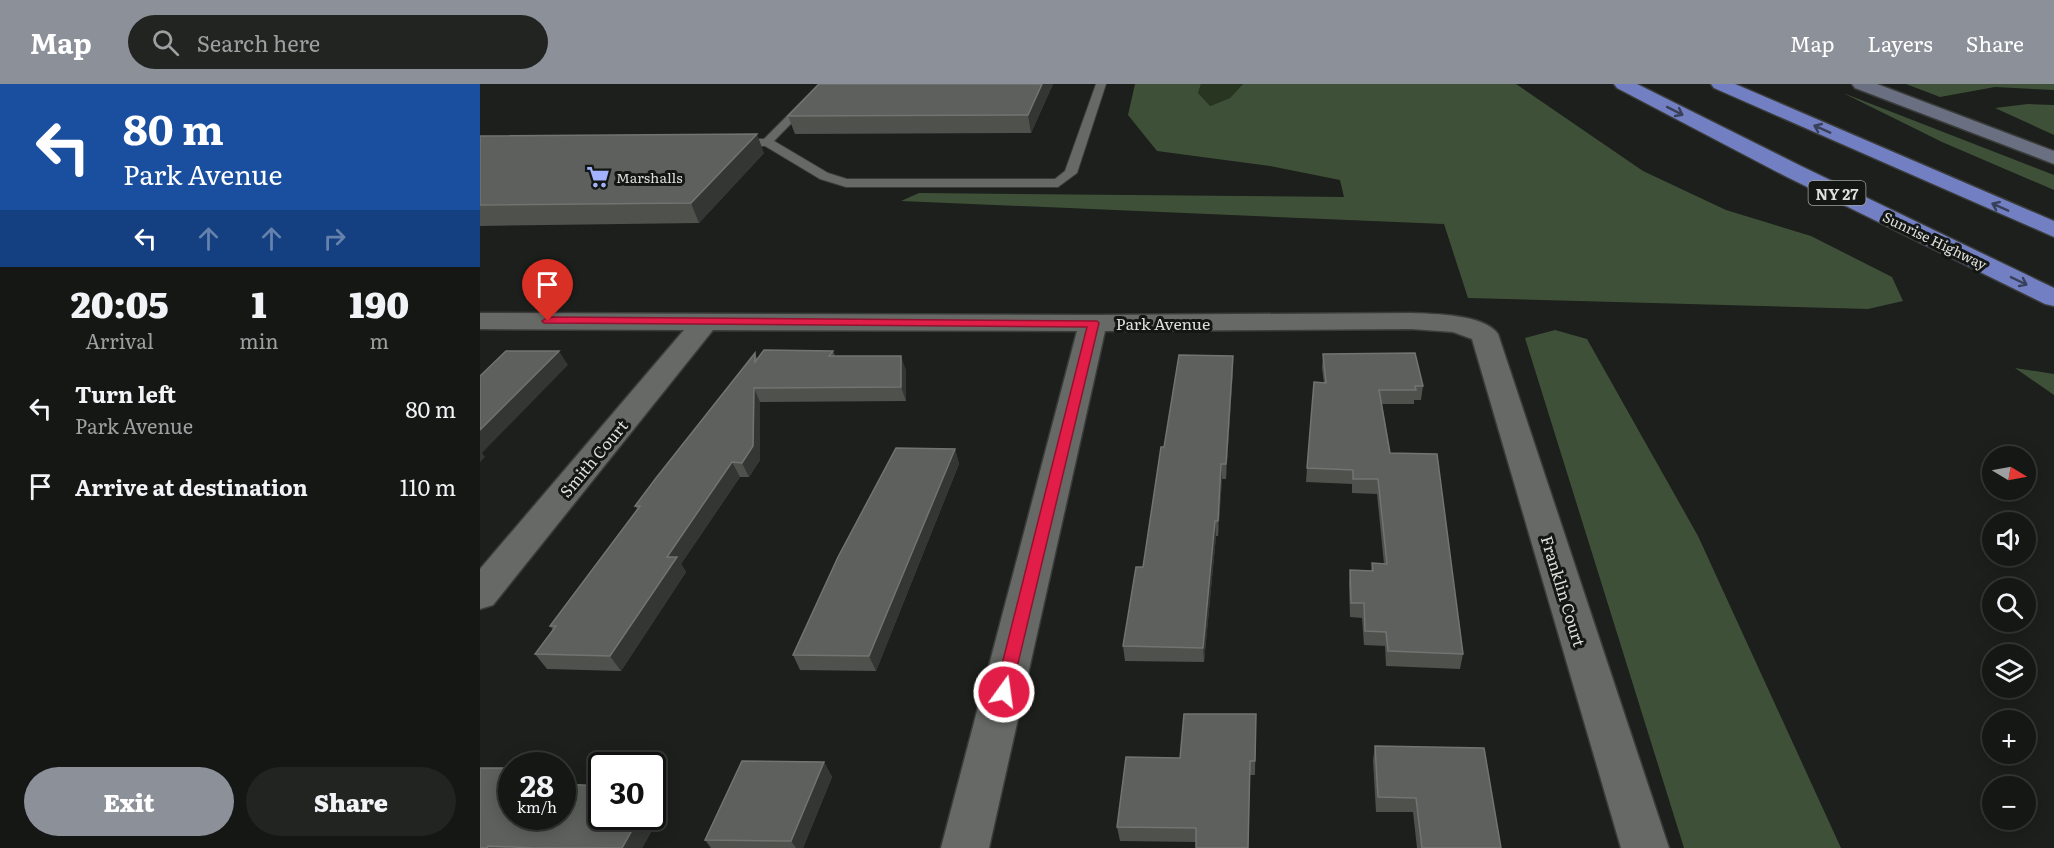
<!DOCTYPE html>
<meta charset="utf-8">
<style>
body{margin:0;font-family:Literata,serif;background:#222422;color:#f1f3f6;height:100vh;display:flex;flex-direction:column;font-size:22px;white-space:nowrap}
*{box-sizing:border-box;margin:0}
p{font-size:20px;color:#9d9fa0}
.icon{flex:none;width:33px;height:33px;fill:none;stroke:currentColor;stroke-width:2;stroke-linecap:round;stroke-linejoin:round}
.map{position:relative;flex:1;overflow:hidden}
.details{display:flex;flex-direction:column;background:#151714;width:480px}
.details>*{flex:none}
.hud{background:#1a4fa0;color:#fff;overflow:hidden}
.needle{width:39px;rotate:100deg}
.fabs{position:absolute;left:1502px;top:362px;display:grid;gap:12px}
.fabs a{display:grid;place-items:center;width:54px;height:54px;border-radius:50%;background:#151714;box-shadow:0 3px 15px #0003,0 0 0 2px #343634;font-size:30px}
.speed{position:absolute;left:18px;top:668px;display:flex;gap:12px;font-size:30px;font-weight:700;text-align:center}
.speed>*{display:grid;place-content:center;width:78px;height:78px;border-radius:50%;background:#151714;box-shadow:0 3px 15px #0003,0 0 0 2px #343634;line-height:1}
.speed small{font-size:15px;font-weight:400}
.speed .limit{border:3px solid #111;border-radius:9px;background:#fff;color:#111}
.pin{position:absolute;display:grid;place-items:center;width:51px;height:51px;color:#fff;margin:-62px -26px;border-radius:50% 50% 50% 0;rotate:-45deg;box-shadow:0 0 6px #0007}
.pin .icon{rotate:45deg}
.me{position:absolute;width:66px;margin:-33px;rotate:14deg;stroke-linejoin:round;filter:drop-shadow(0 0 4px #0008)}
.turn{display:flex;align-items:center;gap:21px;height:126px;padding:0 24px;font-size:27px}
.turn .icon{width:78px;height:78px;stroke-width:2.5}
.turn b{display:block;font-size:42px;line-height:51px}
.lanes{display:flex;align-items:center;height:57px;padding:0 24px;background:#0003;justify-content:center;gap:30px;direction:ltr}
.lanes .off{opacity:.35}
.eta{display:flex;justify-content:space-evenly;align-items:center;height:102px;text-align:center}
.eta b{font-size:36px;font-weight:800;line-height:42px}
.button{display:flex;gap:12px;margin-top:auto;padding:12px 24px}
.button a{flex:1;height:69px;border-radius:36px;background:#8c9099;color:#fff;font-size:24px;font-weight:800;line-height:69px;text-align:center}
.button a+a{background:#222422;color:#f1f3f6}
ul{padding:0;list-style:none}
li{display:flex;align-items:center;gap:18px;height:78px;padding:0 24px}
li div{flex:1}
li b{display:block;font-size:22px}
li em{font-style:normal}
header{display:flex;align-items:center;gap:36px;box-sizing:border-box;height:84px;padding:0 30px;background:#8c9099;color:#fff}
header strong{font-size:28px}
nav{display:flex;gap:33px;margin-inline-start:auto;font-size:21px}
.search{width:420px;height:54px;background:#222422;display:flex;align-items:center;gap:15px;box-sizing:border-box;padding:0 21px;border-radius:33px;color:#9d9fa0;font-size:22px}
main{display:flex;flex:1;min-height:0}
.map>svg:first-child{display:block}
</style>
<header>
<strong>Map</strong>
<div class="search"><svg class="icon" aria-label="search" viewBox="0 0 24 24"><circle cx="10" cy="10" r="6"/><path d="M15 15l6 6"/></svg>Search here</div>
<nav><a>Map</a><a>Layers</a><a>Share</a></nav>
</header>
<main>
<section class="details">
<div class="hud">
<div class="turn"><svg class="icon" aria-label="left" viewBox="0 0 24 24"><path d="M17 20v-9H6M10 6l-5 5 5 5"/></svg><div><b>80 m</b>Park Avenue</div></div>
<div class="lanes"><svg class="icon" aria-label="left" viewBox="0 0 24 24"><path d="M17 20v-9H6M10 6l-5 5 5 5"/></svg><svg class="icon off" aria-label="ahead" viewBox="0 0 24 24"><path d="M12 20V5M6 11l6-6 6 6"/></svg><svg class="icon off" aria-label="ahead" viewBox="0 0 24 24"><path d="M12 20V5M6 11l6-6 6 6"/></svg><svg class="icon off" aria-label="right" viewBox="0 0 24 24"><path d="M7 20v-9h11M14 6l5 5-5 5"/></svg></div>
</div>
<div class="eta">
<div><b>20:05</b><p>Arrival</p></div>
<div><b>1</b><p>min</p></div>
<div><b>190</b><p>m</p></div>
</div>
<ul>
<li><svg class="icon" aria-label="left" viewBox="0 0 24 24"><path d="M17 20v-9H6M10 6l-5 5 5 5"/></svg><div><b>Turn left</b><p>Park Avenue</p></div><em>80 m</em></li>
<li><svg class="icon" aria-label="arrive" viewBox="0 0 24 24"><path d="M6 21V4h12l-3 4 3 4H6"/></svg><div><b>Arrive at destination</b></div><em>110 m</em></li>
</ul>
<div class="button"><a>Exit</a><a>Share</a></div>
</section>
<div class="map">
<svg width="1574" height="764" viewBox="0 0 1574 764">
<rect width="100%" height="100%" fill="#1c1f1b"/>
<path fill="#283521" d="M 721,0 L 763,0 L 750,14 L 729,22 L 718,9 Z"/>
<path fill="#3f5038" d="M 655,0 L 721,0 L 718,9 L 730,22 L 750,14 L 763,0 L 1036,0 L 1163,87 L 1246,126 L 1331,152 L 1412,193 L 1423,217 L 1388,225 L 988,214 L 964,140 L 421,117 L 439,109 L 864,113 L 860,96 L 790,82 L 677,67 L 648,31 Z
M 1426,0 L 1574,0 L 1574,6 L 1515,3 L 1460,13 Z
M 1363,9 L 1574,91 L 1574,106 L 1462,58 Z
M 1548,20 L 1574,21 L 1574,51 L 1515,24 Z
M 1075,246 L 1107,255 L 1218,452 L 1361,764 L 1204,764 L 1045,254 Z
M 1535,284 L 1574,290 L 1574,311 Z"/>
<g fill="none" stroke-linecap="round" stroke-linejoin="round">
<g stroke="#3a3c3a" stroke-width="2">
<path id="lane" d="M 339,0 L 350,0 L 294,57 L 348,89 L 367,95 L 575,95 L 585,87 L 616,0 L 626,0 L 597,89 L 578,103 L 366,103 L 340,95 L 285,62 L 255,63 L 249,59 L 255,55 L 284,55 Z"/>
</g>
<g stroke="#3a3c3a" stroke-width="3">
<path id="street" d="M 0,229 L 613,231 L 931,229 C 954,230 1004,230 1018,250 L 1189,764 L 1141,764 L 992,255 L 973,248 L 931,245 L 625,247 L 509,764 L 461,764 L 597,247 L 233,246 L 13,521 L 0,525 L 0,485 L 204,246 L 0,245 Z"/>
</g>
<g stroke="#3a3c3a" stroke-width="3">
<path id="secondary" d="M 1372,0 L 1397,0 L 1574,67 L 1574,80 L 1375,4 Z"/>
</g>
<g stroke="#3a3c3a" stroke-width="3">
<path id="highway" d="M 1134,0 L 1157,0 L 1321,82 L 1574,204 L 1574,222 L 1565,220 L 1305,92 L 1137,4 Z
M 1231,0 L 1255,0 L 1574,137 L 1574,153 L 1234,4 Z"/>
</g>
<use href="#lane" fill="#666965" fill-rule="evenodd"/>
<use href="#street" fill="#666965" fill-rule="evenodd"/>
<use href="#secondary" fill="#6a7081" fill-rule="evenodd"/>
<use href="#highway" fill="#7280c3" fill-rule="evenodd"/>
</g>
<path fill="#4e514c" d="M 339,0 L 573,0 L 551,49 L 315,50 L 308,32 Z
M 0,52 L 284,69 L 219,139 L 0,142 Z
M 353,267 L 355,272 L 426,286 L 426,317 L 280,318 L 280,376 L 269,393 L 260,393 L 201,480 L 206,488 L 141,587 L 67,585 L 55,570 L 73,546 L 70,542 L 158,426 L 155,422 L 275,269 L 277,275 Z
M 843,270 L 943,302 L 941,316 L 934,316 L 934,320 L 902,320 L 910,369 L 983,570 L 980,585 L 906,582 L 905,562 L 884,561 L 882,534 L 870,533 L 869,500 L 870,486 L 891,487 L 892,479 L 904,480 L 897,410 L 872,409 L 872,400 L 826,398 L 827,384 L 844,299 L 842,284 Z
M 753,286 L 746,395 L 742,395 L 738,452 L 736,452 L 724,578 L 645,577 L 643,562 L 663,483 L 684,363 Z
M 475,365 L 479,380 L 396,587 L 320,586 L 313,571 Z
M 776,630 L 775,691 L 770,691 L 768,764 L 716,764 L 716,758 L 640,757 L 637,743 L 700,674 Z
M 895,662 L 1021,764 L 937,764 L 933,728 L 896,728 L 893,676 Z
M 344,678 L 352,693 L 323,764 L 231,764 L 225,756 Z
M 176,704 L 188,718 L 162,764 L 0,764 L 32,732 Z"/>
<path fill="#333632" d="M 562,0 L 573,0 L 551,49 L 548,31 Z
M 277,50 L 284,69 L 219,139 L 211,119 Z
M 79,267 L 88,281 L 2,369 L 5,373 L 0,378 L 0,346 Z
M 421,272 L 426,286 L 426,317 L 421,303 Z
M 753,272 L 753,286 L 746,395 L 746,380 Z
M 274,304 L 280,318 L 280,376 L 269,393 L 262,379 Z
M 475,365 L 479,380 L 396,587 L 389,572 Z
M 252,378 L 260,393 L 201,480 L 206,488 L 141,587 L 130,572 L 187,473 Z
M 741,380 L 742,395 L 738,452 L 738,437 Z
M 735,437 L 736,452 L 724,578 L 723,564 Z
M 344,678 L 352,693 L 323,764 L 316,764 L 311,757 Z
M 176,704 L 188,718 L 162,764 L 142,764 L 160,732 L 172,732 L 172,710 Z"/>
<path fill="#5d605c" stroke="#717470" stroke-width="1.5" d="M 339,0 L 562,0 L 548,31 L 308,32 Z
M 277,50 L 211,119 L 0,121 L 0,52 Z
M 284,266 L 353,267 L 349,272 L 421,272 L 421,303 L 274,304 L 273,362 L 262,379 L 252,378 L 187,473 L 197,473 L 130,572 L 55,570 L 76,542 L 70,542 L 160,422 L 155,422 L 176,394 L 275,269 L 275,278 Z
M 26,267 L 79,267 L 0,346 L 0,292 Z
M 935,269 L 943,302 L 935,302 L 936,306 L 899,306 L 910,369 L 957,370 L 983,570 L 908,567 L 906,548 L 885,547 L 884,519 L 871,519 L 870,486 L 893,487 L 892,479 L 907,480 L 898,395 L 873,395 L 873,386 L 827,384 L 834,298 L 846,299 L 843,270 Z
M 699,271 L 753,272 L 746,380 L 741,380 L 738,437 L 735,437 L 723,564 L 643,562 L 656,483 L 663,483 L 681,363 L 684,363 Z
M 416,364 L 475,365 L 389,572 L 313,571 L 358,473 Z
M 704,630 L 776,630 L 775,677 L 770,677 L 768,764 L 716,764 L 716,744 L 637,743 L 646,673 L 700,674 Z
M 895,662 L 1004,664 L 1021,764 L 942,764 L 936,714 L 898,713 Z
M 262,677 L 344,678 L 311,757 L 225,756 Z
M 0,684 L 32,684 L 32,732 L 82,732 L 82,700 L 122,702 L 122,732 L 160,732 L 142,764 L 54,764 L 8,762 L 7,764 L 0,764 Z
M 172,704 L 176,704 L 172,710 Z"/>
<defs><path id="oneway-shaft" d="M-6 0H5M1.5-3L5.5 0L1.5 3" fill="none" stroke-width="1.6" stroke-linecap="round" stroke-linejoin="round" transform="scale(1.5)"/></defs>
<g stroke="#394059">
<use href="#oneway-shaft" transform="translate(1195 27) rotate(27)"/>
<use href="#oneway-shaft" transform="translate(1342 45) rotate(-156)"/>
<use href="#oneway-shaft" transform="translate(1520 123) rotate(-156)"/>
<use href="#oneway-shaft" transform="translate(1539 197) rotate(26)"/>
</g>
<path fill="#e11d48" stroke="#92132f" stroke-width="1.5" d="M 68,233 L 617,237 L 619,239 L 530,613 L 524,615 L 517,613 L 515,608 L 607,243 L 64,239 L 62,237 Z"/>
<defs>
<g id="supermarket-bare" transform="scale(1.8)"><path d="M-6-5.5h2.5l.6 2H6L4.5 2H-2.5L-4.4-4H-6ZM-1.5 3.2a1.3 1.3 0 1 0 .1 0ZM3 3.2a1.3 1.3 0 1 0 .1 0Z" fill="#a2b2fd" stroke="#131612" stroke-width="2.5" paint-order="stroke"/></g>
</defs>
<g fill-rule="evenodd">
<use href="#supermarket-bare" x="118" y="93"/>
</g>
<g text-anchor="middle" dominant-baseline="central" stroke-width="6" stroke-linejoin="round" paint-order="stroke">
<g font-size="14" fill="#dddfdd" stroke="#131612" text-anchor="start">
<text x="136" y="93">Marshalls</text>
</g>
<g font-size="14" fill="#dddfdd" stroke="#131612">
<text transform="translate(1455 156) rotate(26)">Sunrise Highway</text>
</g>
<rect fill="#131612" stroke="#a0a3a0" stroke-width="1.5" x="1328.5" y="97" width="57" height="24" rx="4.5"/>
<g font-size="15" font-weight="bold" fill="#dddfdd">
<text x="1357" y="109">NY 27</text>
</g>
<g font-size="16" fill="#dddfdd" stroke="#131612">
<text x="683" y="239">Park Avenue</text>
<text transform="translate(113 374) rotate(-50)">Smith Court</text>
<text transform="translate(1084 507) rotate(73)">Franklin Court</text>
</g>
</g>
</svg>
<div class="fabs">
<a><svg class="needle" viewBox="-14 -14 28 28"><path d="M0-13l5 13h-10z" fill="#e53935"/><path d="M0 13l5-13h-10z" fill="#9d9fa0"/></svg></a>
<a><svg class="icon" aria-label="sound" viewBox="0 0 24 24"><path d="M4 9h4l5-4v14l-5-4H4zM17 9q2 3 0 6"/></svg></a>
<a><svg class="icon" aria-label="search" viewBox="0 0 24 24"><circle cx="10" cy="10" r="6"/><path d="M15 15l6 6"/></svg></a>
<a><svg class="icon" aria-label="layers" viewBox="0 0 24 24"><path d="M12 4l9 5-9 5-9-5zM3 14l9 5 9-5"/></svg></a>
<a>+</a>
<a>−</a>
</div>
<div class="speed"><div>28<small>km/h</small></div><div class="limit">30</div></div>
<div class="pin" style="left:68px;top:237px;background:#d93025"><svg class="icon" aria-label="arrive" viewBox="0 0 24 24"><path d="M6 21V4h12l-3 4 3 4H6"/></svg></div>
<svg class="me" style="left:524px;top:608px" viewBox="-20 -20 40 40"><circle r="17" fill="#e11d48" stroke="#fff" stroke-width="3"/><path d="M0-11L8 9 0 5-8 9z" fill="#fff"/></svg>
</div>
</main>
